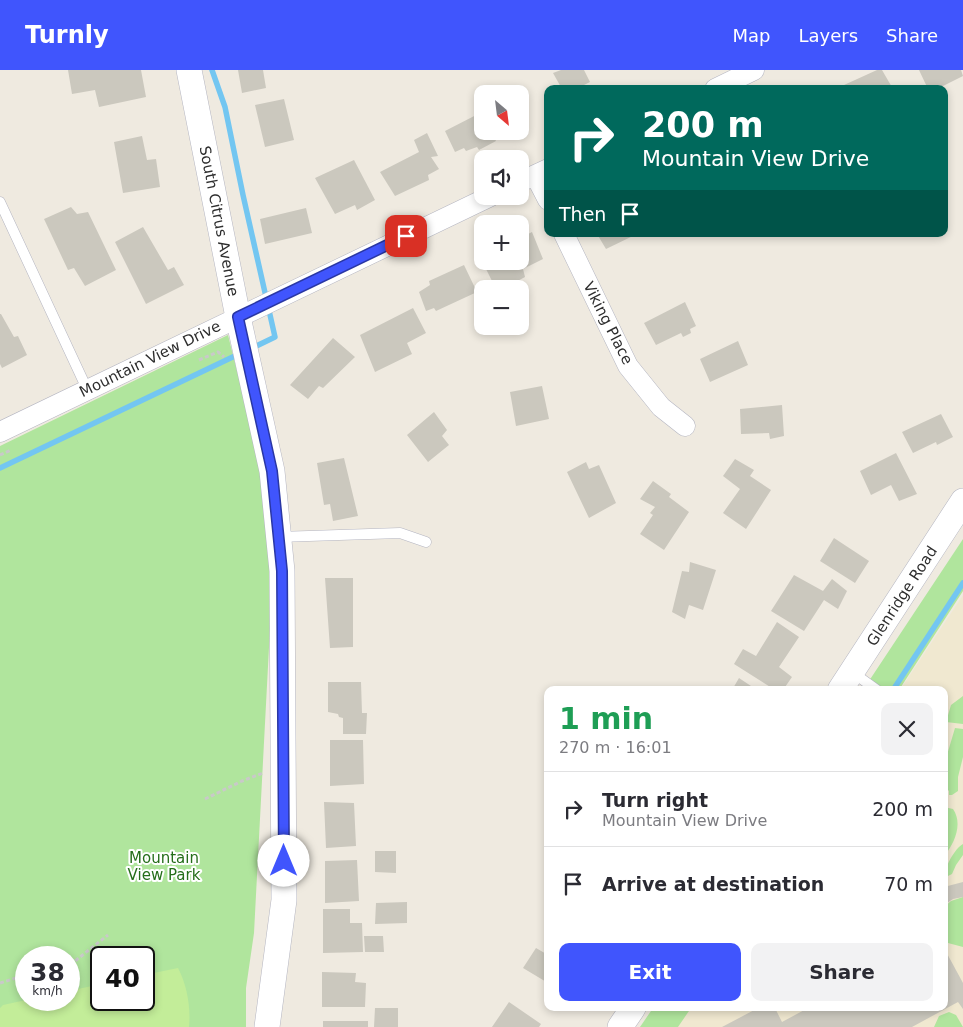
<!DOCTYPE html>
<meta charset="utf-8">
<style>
body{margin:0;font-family:"DejaVu Sans",sans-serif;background:#f2f2f3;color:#2b2b33;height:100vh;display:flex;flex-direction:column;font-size:19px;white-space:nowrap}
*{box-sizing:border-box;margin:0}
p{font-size:16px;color:#7c7c81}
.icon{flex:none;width:28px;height:28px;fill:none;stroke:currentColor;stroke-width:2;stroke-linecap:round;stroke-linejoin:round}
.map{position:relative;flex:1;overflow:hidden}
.panel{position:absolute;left:544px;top:616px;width:404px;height:325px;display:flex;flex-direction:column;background:#fff;border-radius:10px;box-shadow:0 2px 8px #0003}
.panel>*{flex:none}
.banner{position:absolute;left:544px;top:15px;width:404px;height:152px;border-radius:10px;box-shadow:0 2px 8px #0003;background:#00695c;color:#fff;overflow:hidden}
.needle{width:32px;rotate:152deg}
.controls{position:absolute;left:474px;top:15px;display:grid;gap:10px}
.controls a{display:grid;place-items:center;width:55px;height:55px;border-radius:10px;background:#fff;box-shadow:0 2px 8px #0003;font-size:25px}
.speed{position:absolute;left:15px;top:876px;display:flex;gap:10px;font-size:25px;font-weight:700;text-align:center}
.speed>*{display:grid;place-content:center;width:65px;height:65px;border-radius:50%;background:#fff;box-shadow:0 2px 8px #0003;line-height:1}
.speed small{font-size:12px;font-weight:400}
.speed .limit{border:2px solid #111;border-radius:8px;background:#fff;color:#111}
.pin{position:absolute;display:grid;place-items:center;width:42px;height:42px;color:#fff;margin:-21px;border-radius:10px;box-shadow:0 2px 8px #0006}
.me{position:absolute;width:55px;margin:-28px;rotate:0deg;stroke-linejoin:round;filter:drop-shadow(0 0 4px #0008)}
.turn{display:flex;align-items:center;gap:18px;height:105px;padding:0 15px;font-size:22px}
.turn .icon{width:65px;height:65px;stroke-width:2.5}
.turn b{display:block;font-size:35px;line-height:42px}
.then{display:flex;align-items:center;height:48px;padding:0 15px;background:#0003;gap:10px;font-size:19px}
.round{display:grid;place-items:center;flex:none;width:52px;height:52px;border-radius:10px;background:#f2f2f3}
.summary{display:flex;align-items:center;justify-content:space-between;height:85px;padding:0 15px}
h1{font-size:30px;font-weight:700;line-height:38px;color:#1e9e55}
.primary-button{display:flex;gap:10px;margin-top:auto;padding:10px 15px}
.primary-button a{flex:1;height:58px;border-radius:10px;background:#4055fd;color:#fff;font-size:20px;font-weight:700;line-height:58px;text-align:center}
.primary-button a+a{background:#f2f2f3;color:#2b2b33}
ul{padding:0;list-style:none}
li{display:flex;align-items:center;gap:15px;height:75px;padding:0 15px;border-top:1px solid #e1e1e2}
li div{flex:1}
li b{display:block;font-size:19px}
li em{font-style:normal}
header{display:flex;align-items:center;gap:30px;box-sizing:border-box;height:70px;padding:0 25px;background:#4055fd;color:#fff}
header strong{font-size:24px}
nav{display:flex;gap:28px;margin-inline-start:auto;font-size:18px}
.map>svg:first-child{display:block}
</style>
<header>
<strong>Turnly</strong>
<nav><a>Map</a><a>Layers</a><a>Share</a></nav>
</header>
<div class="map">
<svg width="963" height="957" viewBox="0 0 963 957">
<rect width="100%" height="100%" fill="#efeae0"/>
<path fill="#f0e8d0" d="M 963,525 L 963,957 L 676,957 L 690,938 L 944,938 L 944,620 L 900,620 Z"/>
<path fill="#b0e59d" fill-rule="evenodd" d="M 228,265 L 262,401 L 273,501 L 254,863 L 246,918 L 246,957 L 0,957 L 0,376 ZM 26,888 L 69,888 L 69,930 L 26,930 ZM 101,888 L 144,888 L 144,930 L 101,930 Z
M 963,469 L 963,521 L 899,620 L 863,620 Z
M 963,626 L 963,654 L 946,652 L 951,635 Z
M 955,658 L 963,659 L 963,687 L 958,707 L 958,721 L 952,725 L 949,725 L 949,721 L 947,719 L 944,721 L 944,695 Z
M 944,737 L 953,739 C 963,753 955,773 944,786 Z
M 963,774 L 963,785 L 956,795 L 952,804 L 944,808 C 944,798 955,778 963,774 Z
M 963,827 L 963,877 L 948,873 L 944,870 L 944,837 L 951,831 Z
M 653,938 L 691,938 L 678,957 L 640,957 Z
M 949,942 L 956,945 L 963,957 L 934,957 L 939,946 Z"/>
<path fill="#c3ed99" d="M 178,898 C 187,915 191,938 189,957 L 0,957 L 0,938 L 3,935 L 26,930 L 69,930 L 69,921 L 101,914 L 101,930 L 144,930 L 144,905 Z"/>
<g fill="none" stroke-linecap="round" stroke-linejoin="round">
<path stroke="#73c6f1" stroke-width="5.5" d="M 212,0 L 225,37 L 243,125 L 275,267 L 250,279
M 0,398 L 239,284
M 893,620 L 963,513"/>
</g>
<path fill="#cbc8be" d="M 68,0 L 141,0 L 146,27 L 99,37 L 95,20 L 72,24 Z
M 238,0 L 263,0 L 266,18 L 242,23 Z
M 561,0 L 584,0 L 590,12 L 576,19 L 562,19 L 553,3 Z
M 877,0 L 882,0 L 893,19 L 846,19 L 844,15 Z
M 919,0 L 961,0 L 963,6 L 937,19 L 928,19 Z
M 284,29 L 294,70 L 265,77 L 255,35 Z
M 482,42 L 482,61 L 491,61 L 496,71 L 479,80 L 477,77 L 466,81 L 464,78 L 455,82 L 445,61 Z
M 427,63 L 438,86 L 431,87 L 439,99 L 428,105 L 429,110 L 395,126 L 380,102 L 419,82 L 414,70 Z
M 142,66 L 147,90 L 156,89 L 160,117 L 123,123 L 114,72 Z
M 354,90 L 375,130 L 357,140 L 355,135 L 335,144 L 315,108 Z
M 71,137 L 77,144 L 88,142 L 116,200 L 85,216 L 74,198 L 68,200 L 44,149 Z
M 306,138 L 312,163 L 265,174 L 260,149 Z
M 143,157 L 168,200 L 174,197 L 184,215 L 146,234 L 115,172 Z
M 532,162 L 543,189 L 523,199 L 525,207 L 512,214 L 515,219 L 496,219 L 480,187 L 482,186 L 482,191 L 520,191 L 520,168 Z
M 597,164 L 637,164 L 606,179 Z
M 464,195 L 477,222 L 436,241 L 434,238 L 426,241 L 419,222 L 430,215 L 429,211 Z
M 685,232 L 696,256 L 690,259 L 691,263 L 683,267 L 681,263 L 656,275 L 644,253 Z
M 413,238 L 426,263 L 407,273 L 412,284 L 375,302 L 360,265 Z
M 0,244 L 1,244 L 14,267 L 18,266 L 27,285 L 2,298 L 0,294 Z
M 333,268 L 355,287 L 323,318 L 319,316 L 308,329 L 290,315 Z
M 738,271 L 748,295 L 710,312 L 700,289 Z
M 542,316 L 549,349 L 516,356 L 510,322 Z
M 782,335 L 784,366 L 770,369 L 769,363 L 741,364 L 740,339 Z
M 434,342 L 447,360 L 442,366 L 449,375 L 428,392 L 407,365 Z
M 941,344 L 953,367 L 937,375 L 936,372 L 913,383 L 902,362 Z
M 896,383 L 917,424 L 899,431 L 891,415 L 871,425 L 860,401 Z
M 344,388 L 358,446 L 333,451 L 330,434 L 324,435 L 317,393 Z
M 735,389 L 754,400 L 750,406 L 771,420 L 746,459 L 723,443 L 740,419 L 723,406 Z
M 586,392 L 589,399 L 599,395 L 616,433 L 589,448 L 567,402 Z
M 653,411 L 671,424 L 669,427 L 689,442 L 664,480 L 640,464 L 653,445 L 650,443 L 655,437 L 640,429 Z
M 834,468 L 869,491 L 855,513 L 820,491 Z
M 690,492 L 716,500 L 703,540 L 689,535 L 685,549 L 672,542 L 682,501 L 689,502 Z
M 794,505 L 823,521 L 832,509 L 847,521 L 838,539 L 824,530 L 804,561 L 771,541 Z
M 325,508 L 353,508 L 353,577 L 330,578 Z
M 777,552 L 799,567 L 779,597 L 792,607 L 783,620 L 775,620 L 734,594 L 743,579 L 756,586 Z
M 739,608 L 757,620 L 732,620 Z
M 328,612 L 361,612 L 362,643 L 367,643 L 366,664 L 343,664 L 343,648 L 339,647 L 338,644 L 328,642 Z
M 330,670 L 363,670 L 364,714 L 330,716 Z
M 324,732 L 354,733 L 356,776 L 326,778 Z
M 375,781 L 396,781 L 396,803 L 375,802 Z
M 357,790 L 359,831 L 325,833 L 325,791 Z
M 963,812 L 963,827 L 953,829 L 944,835 L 944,817 Z
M 407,832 L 407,853 L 375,854 L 376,833 Z
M 323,839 L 350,839 L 350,853 L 362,853 L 363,882 L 323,883 Z
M 364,866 L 383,866 L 384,882 L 365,882 Z
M 536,878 L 548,885 L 548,913 L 523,898 Z
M 944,878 L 963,913 L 963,939 L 958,932 L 912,957 L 722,957 L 758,938 L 775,938 L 782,952 L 808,938 L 944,938 Z
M 322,902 L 356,903 L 355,912 L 366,913 L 365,937 L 322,937 Z
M 509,932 L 541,954 L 539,957 L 492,957 Z
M 375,938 L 398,938 L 398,957 L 374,957 Z
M 323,951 L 368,951 L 368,957 L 323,957 Z"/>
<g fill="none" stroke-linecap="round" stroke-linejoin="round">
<g stroke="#b4b5c1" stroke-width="11">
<path id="service" d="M 0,132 L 87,319
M 278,467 L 400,463 L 426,472
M 852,602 L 877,620"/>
</g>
<g stroke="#b4b5c1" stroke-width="21">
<path id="minor" d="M 715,19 L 754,0
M 535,105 L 548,130
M 520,112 L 548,99
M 564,164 L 628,296 L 661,337 L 685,356
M 0,362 L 491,126"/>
</g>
<g stroke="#b4b5c1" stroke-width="26">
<path id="tertiary" d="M 189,0 L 238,247 L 272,401 L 282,501 L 284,830 L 267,957
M 840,620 L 963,431
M 620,957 L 633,938"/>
</g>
<path stroke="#c9c9c9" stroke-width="3" stroke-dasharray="4 2.5" stroke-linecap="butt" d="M 199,290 L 218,282 L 224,287
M 0,385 L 11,380
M 205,729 L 242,711 L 263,703
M 69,892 L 75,891 L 108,865
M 0,913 L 26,905"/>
<use href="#service" stroke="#fff" stroke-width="10"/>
<use href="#minor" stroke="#fff" stroke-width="20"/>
<use href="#tertiary" stroke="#fff" stroke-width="25"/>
</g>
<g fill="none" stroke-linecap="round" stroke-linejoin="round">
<g stroke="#2a37a4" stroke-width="12">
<path id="route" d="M 284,791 L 282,501 L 272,401 L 238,247 L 406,166"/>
</g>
<use href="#route" stroke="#4055fd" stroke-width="9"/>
</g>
<g text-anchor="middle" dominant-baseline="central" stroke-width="4" stroke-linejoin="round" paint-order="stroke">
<g font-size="15" fill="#2e2e2e" stroke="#fff">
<text transform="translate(219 151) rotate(79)">South Citrus Avenue</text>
<text transform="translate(608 253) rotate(63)">Viking Place</text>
<text transform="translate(150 289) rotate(-26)">Mountain View Drive</text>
<text transform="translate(902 526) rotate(-57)">Glenridge Road</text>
</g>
<g font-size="15" fill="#256e1a" stroke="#fff">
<text x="164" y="788">Mountain<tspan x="164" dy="17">View Park</tspan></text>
</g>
</g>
</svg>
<div class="controls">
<a><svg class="needle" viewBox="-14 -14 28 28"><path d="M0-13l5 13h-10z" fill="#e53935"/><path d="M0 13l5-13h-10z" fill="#7c7c81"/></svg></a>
<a><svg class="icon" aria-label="sound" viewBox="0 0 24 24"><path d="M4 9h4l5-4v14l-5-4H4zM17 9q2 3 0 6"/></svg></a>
<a>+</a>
<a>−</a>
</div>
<div class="speed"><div>38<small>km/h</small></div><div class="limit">40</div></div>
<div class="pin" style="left:406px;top:166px;background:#d93025"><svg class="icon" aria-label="arrive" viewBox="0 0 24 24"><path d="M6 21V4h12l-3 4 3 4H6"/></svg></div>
<svg class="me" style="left:284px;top:791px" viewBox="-20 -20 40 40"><circle r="19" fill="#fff"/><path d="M0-13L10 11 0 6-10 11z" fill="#4055fd"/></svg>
<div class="banner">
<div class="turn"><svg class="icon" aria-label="right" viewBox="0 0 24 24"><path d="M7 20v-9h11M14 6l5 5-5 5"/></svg><div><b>200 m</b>Mountain View Drive</div></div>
<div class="then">Then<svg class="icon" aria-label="arrive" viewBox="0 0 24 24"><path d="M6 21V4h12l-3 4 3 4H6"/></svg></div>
</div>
<section class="panel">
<div class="summary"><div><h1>1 min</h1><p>270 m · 16:01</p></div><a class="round"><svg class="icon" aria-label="close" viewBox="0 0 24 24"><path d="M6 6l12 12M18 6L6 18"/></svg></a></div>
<ul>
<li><svg class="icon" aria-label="right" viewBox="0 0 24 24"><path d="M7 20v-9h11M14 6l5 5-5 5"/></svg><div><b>Turn right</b><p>Mountain View Drive</p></div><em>200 m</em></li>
<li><svg class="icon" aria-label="arrive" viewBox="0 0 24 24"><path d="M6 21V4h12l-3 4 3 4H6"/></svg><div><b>Arrive at destination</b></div><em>70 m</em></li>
</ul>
<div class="primary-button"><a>Exit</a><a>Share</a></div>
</section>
</div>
